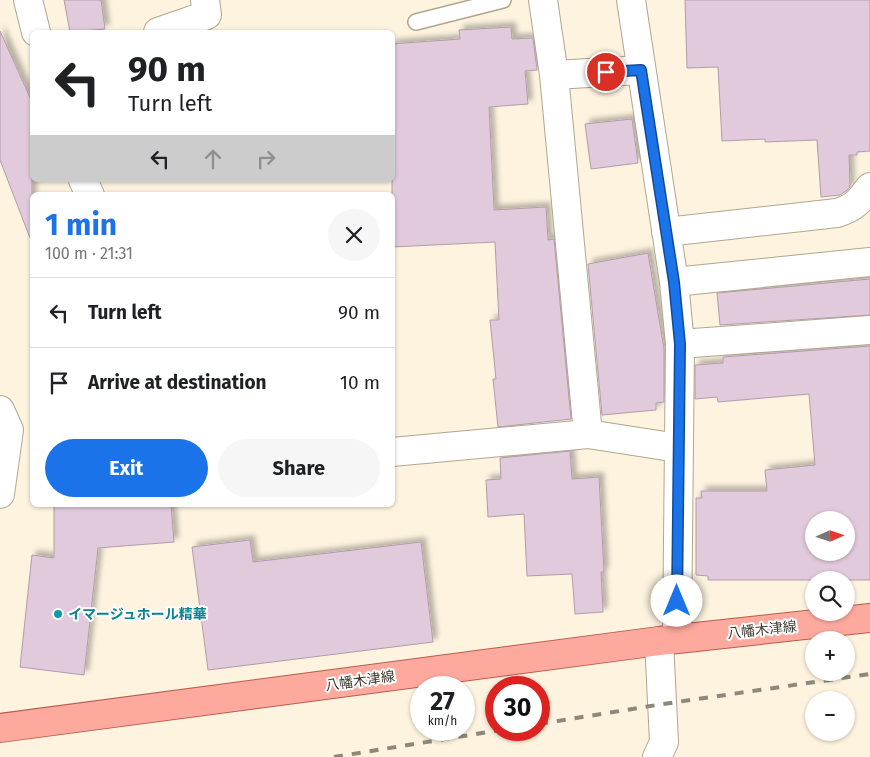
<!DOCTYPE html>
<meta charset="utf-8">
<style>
body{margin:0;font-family:"Fira Sans","Noto Sans JP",sans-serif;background:#f6f6f6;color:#202124;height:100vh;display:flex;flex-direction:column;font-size:19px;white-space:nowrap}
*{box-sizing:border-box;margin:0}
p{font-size:16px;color:#757577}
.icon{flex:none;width:28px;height:28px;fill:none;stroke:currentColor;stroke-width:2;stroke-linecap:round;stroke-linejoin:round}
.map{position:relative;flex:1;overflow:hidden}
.side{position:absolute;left:30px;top:192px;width:365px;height:315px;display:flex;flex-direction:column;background:#fff;border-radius:8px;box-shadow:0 1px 4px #0004}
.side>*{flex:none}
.top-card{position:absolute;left:30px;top:30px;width:365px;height:152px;border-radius:8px;box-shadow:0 1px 4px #0004;background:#fff;color:#202124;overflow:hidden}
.needle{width:32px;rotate:87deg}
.tools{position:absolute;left:805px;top:511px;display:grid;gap:10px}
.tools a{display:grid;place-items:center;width:50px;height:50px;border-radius:50%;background:#fff;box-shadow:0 1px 4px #0004;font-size:25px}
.speed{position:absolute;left:410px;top:676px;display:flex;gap:10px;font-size:25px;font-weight:700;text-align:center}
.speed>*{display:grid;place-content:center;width:65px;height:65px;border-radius:50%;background:#fff;box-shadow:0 1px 4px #0004;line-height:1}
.speed small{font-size:12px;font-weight:400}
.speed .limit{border:8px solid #d22;background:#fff;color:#111}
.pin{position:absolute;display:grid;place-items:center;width:42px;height:42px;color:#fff;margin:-21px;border:2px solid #fff;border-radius:50%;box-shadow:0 1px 5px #0007}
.me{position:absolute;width:55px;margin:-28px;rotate:0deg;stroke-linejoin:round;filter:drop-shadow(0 0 4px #0008)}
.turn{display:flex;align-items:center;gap:18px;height:105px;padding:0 15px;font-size:22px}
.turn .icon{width:65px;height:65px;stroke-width:2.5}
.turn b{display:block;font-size:35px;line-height:42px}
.lanes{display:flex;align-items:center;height:48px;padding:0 15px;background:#0003;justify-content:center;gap:25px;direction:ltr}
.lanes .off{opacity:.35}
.round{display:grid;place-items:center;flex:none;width:52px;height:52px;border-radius:26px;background:#f6f6f6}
.headline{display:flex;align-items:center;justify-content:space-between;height:85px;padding:0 15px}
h1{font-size:30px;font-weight:700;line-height:38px;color:#1a73e8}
.button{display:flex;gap:10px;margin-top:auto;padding:10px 15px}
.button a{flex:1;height:58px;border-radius:30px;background:#1a73e8;color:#fff;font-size:20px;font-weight:700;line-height:58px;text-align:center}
.button a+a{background:#f6f6f6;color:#202124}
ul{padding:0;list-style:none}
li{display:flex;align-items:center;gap:15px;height:70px;padding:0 15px;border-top:1px solid #e0e0e0}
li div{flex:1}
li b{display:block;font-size:19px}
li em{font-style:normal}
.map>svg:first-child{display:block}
</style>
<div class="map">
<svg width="870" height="757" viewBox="0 0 870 757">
<defs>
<filter id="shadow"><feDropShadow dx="4.5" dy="-4.5" stdDeviation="2.5" flood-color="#0004"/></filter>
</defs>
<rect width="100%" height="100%" fill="#fdf3df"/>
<path fill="#e1cadb" stroke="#b29cac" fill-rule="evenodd" filter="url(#shadow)" d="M 64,0 L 101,0 L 105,29 L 70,32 Z
M 685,0 L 870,0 L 870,151 L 857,152 L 857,155 L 849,155 L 850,187 L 846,191 L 840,195 L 821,197 L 817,140 L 765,142 L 765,139 L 722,141 L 718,67 L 687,68 Z
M 511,27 L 512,39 L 533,38 L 537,70 L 525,71 L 528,104 L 489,107 L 494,210 L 546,207 L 548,240 L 554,239 L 571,419 L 498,427 L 493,379 L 496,379 L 490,320 L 499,320 L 495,242 L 392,247 L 392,44 L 460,39 L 459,30 Z
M 0,31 L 32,102 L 32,238 L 30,238 L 0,160 Z
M 632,119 L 638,163 L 591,169 L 585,124 Z
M 648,253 L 664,349 L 664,402 L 656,403 L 656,410 L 602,415 L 588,264 Z
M 870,279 L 870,315 L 720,325 L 717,293 Z
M 870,346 L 870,580 L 708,580 L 708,576 L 696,575 L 696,498 L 702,498 L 701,491 L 767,491 L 765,470 L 815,465 L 809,394 L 718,402 L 717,397 L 695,399 L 695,365 L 723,363 L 723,357 ZM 814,520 L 846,520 L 846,552 L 814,552 Z
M 570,451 L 572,479 L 599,477 L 604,572 L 601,572 L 603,612 L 575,614 L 572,574 L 527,576 L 524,514 L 488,517 L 486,480 L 501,479 L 500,458 Z
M 54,505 L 171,505 L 174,542 L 98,548 L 84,675 L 20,667 L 32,555 L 54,558 Z
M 250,540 L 253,562 L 421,542 L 433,642 L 208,670 L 192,547 Z"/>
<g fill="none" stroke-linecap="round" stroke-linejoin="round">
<g stroke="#b1a68e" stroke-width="18">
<path id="service" d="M 416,22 L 503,0"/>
</g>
<g stroke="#b1a68e" stroke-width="30">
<path id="minor" d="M 28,0 L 36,32
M 543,0 L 554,75 L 588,434
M 631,0 L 674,282 L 680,344 L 677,639
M 158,32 L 207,15 L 205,0
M 554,75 L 641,70
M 83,180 L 90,195
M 666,232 L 837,213 C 854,208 860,201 870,187
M 674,282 L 870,262
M 680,344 L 870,330
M 0,410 L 9,430 L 0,494
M 392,452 L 588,434 L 678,448
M 657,757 L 664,742 L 659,641"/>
</g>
<g stroke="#ba5c4c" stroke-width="30">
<path id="primary" d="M 0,728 L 659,641 L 870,618"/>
</g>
<use href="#service" stroke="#fff" stroke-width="15"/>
<use href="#minor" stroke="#fff" stroke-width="28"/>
<use href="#primary" stroke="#fea99d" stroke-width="28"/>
<path stroke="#8f887a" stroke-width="4" stroke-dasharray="9 9" stroke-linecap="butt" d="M 539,724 L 663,704 L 870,674
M 334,757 L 501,730"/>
</g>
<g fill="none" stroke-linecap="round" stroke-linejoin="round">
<g stroke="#114b97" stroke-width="12">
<path id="route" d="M 606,72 L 641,70 L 674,282 L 680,344 L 677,601"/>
</g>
<use href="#route" stroke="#1a73e8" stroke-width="9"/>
</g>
<circle fill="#0f9aa8" stroke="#fff" stroke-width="2" cx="58" cy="614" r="5"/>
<g text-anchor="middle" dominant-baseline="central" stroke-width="4" stroke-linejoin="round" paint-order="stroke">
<g font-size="14" font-weight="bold" fill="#0d838f" stroke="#fff" text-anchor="start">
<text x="68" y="614">イマージュホール精華</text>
</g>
<g font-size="14" fill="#3d392f" stroke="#fff">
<text transform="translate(762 630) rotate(-6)">八幡木津線</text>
<text transform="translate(360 681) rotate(-8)">八幡木津線</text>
</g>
</g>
</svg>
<div class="tools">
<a><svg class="needle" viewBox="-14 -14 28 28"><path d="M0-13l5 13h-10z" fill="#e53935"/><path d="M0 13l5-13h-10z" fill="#757577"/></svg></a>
<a><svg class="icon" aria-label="search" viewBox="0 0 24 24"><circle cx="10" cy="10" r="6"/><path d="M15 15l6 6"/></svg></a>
<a>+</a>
<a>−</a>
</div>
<div class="speed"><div>27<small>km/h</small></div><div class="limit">30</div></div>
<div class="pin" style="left:606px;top:72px;background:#d93025"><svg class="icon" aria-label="arrive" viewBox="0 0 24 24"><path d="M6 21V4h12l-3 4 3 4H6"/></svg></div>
<svg class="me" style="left:677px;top:601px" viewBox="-20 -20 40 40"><circle r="19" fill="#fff"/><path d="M0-13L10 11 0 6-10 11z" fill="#1a73e8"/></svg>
<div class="top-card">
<div class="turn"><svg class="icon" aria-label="left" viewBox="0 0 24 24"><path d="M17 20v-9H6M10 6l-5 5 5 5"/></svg><div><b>90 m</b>Turn left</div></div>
<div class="lanes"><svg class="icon" aria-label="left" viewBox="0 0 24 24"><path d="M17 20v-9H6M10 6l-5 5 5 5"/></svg><svg class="icon off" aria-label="ahead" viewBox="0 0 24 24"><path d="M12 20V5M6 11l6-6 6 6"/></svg><svg class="icon off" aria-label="right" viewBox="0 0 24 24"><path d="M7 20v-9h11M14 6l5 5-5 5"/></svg></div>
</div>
<section class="side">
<div class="headline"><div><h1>1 min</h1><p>100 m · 21:31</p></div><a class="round"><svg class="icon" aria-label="close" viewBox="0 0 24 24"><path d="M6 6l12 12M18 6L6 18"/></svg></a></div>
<ul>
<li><svg class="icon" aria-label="left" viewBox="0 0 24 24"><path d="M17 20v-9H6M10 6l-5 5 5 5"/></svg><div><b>Turn left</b></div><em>90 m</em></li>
<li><svg class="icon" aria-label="arrive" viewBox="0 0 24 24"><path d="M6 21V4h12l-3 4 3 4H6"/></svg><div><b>Arrive at destination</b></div><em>10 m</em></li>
</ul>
<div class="button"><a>Exit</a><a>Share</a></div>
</section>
</div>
